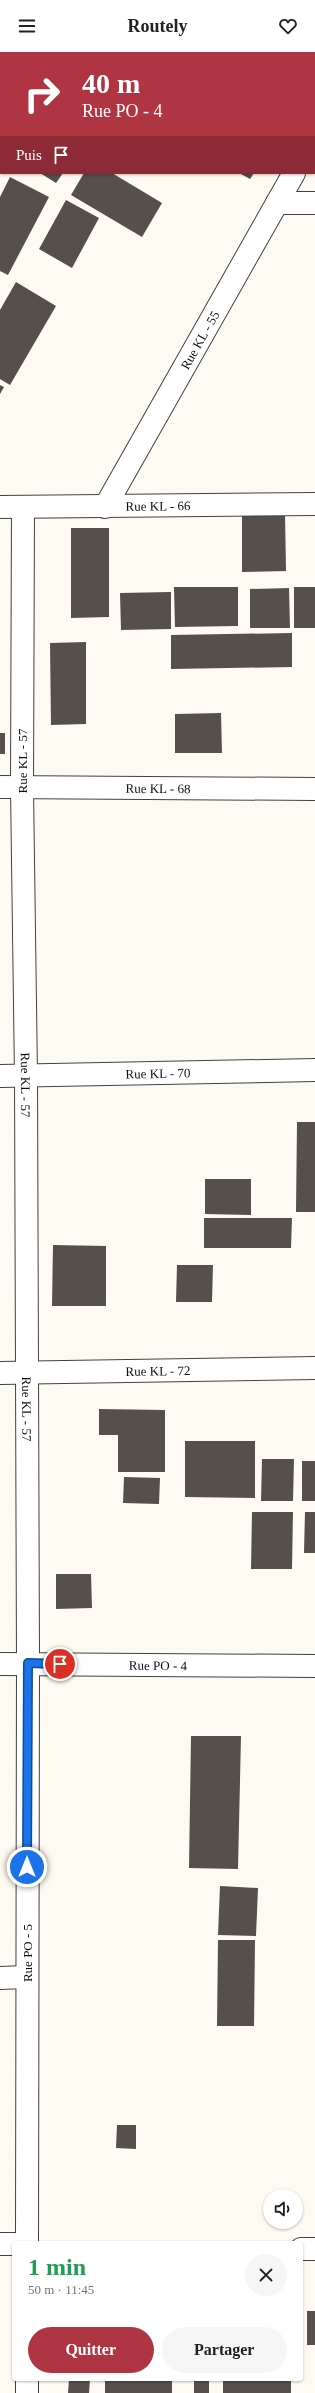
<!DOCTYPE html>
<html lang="fr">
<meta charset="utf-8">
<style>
body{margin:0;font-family:Georgia,serif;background:#f6f6f6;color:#202124;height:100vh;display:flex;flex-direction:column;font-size:15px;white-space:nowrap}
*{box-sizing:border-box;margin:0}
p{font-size:13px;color:#757577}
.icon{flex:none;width:22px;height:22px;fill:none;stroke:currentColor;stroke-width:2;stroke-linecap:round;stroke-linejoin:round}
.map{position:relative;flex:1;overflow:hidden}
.side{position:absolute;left:12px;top:2189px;width:291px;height:140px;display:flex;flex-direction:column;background:#fff;border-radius:4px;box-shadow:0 1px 3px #0004}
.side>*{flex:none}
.guide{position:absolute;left:0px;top:0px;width:315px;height:122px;box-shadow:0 1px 3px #0004;background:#b03543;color:#fff;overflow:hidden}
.tools{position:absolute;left:263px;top:2137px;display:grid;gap:8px}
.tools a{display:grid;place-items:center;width:40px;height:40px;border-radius:50%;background:#fff;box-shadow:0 1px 3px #0004;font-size:20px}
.pin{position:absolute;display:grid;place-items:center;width:34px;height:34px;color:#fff;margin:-17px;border:2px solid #fff;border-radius:50%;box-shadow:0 1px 4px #0007}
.me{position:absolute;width:44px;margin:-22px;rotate:0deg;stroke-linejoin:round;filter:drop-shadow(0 0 3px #0008)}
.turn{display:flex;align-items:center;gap:14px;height:84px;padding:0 16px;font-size:18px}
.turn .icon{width:52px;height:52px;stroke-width:2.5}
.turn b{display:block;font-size:28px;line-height:34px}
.then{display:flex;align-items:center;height:38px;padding:0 16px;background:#0003;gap:8px;font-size:15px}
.round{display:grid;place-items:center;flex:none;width:42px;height:42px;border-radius:21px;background:#f6f6f6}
.summary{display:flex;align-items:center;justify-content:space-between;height:68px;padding:0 16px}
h1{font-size:24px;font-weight:700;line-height:30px;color:#1e9e55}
.action{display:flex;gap:8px;margin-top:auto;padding:8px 16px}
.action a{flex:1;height:46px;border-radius:24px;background:#b03543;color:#fff;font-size:16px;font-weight:700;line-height:46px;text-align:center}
.action a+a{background:#f6f6f6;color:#202124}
header{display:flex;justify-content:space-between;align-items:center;height:52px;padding:0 16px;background:#fff;font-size:18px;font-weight:700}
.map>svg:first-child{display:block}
</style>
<header><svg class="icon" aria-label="menu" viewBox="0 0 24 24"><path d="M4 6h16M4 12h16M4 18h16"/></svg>Routely<svg class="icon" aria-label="heart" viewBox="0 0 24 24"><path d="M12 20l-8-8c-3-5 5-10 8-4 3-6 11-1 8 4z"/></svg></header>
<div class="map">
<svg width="315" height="2341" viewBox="0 0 315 2341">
<rect width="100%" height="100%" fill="#fdfaf1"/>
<path fill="#564f4c" d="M 40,121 L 63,121 L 56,131 Z
M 84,121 L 112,121 L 162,151 L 142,185 L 71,143 Z
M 239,121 L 254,121 L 250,127 Z
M 10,125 L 49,145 L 8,223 L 0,219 L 0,145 Z
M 66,148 L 99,166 L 72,216 L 39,197 Z
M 16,230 L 56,254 L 10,333 L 0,327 L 0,258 Z
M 0,333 L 4,335 L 0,342 Z
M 285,462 L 286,519 L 242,520 L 242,463 Z
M 71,476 L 109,476 L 109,565 L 71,566 Z
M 174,535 L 238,535 L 238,574 L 175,575 Z
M 294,535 L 315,535 L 315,576 L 294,576 Z
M 289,536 L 290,576 L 250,576 L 250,537 Z
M 171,540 L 171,577 L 121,578 L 120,541 Z
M 292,581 L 292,615 L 171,617 L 171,583 Z
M 86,590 L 86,672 L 51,673 L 50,591 Z
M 221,661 L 222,701 L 175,701 L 175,662 Z
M 0,681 L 5,681 L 5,702 L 0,702 Z
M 297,1070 L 315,1070 L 315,1160 L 296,1160 Z
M 205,1127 L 251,1127 L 251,1163 L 205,1162 Z
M 204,1166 L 292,1166 L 291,1196 L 204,1196 Z
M 53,1193 L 106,1194 L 106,1254 L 52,1254 Z
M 177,1213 L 213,1213 L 212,1250 L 176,1250 Z
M 99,1357 L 165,1358 L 165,1420 L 118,1420 L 118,1383 L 99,1383 Z
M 185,1389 L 255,1389 L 255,1446 L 185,1445 Z
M 262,1407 L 294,1407 L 293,1449 L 261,1449 Z
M 302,1409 L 315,1409 L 315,1449 L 302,1449 Z
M 124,1425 L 160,1426 L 159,1452 L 123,1451 Z
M 252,1460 L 293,1460 L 292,1517 L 251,1517 Z
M 305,1460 L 315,1460 L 315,1501 L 304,1501 Z
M 56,1522 L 91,1522 L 92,1556 L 56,1557 Z
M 191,1684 L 241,1684 L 238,1817 L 189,1816 Z
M 220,1834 L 258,1836 L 256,1884 L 218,1883 Z
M 218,1888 L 255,1888 L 254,1974 L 217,1974 Z
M 117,2073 L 136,2073 L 136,2097 L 116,2096 Z
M 307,2259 L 315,2259 L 315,2293 L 307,2293 Z
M 69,2327 L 90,2327 L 89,2341 L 68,2341 Z
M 105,2327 L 172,2327 L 172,2341 L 105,2341 Z
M 194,2327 L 209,2327 L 209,2341 L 194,2341 Z
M 223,2327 L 291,2327 L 291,2341 L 223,2341 Z"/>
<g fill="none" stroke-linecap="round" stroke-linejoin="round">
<g stroke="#414141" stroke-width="24">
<g id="minor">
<path d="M 314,85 L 315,84"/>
<path d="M 277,151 L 315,151"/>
<path id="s1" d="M 0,455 L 315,452"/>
<path id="s2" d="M 23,455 L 22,736 L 26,1024 L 28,1611 L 27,2191"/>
<path id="s3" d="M 105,455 L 294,121"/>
<path id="s4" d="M 0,735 L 315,737"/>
<path id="s5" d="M 0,1024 L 315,1018"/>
<path id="s6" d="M 0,1321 L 315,1316"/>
<path id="s7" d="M 0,1612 L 315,1614"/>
<path d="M 0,1926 L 27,1925"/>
<path d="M 27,2341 L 27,2327"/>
</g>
</g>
<g stroke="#414141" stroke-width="24">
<path id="tertiary" d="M 0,2192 L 14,2192
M 301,2197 L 315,2197"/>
</g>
<use href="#minor" stroke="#fff" stroke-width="22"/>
<use href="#tertiary" stroke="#fff" stroke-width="22"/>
</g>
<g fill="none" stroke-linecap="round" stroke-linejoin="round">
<g stroke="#114b97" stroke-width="10">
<path id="route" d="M 27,1815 L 28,1611 L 60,1612"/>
</g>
<use href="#route" stroke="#1a73e8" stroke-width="7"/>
</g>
<g text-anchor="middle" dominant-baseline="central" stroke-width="4" stroke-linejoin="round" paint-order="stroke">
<g font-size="13" fill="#0e0e0e" stroke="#fff">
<text stroke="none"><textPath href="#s3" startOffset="192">Rue KL - 55</textPath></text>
<text stroke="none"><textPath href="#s1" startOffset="158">Rue KL - 66</textPath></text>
<text transform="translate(22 709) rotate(-90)">Rue KL - 57</text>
<text stroke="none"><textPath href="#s4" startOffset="158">Rue KL - 68</textPath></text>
<text stroke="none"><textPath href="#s5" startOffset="158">Rue KL - 70</textPath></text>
<text stroke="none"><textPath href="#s2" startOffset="578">Rue KL - 57</textPath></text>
<text stroke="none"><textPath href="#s6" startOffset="158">Rue KL - 72</textPath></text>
<text stroke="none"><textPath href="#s2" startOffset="902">Rue KL - 57</textPath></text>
<text stroke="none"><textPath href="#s7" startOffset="158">Rue PO - 4</textPath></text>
<text transform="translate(27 1901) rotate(-90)">Rue PO - 5</text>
</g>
</g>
</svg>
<div class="tools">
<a><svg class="icon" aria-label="sound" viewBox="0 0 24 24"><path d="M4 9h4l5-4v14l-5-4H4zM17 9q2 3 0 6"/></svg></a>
</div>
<div class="pin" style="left:60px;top:1612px;background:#d93025"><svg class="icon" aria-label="arrive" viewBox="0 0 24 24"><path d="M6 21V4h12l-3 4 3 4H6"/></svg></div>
<svg class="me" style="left:27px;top:1815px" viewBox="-20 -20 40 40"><circle r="17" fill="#1a73e8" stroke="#fff" stroke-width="3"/><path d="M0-11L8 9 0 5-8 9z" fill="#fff"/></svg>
<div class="guide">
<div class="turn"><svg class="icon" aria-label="right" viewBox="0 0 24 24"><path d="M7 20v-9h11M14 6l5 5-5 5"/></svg><div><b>40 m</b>Rue PO - 4</div></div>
<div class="then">Puis<svg class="icon" aria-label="arrive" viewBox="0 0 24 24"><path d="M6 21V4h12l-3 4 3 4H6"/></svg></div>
</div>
<section class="side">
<div class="summary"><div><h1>1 min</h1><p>50 m · 11:45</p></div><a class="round"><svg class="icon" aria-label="close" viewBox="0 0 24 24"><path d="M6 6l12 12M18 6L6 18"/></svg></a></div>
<div class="action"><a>Quitter</a><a>Partager</a></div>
</section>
</div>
